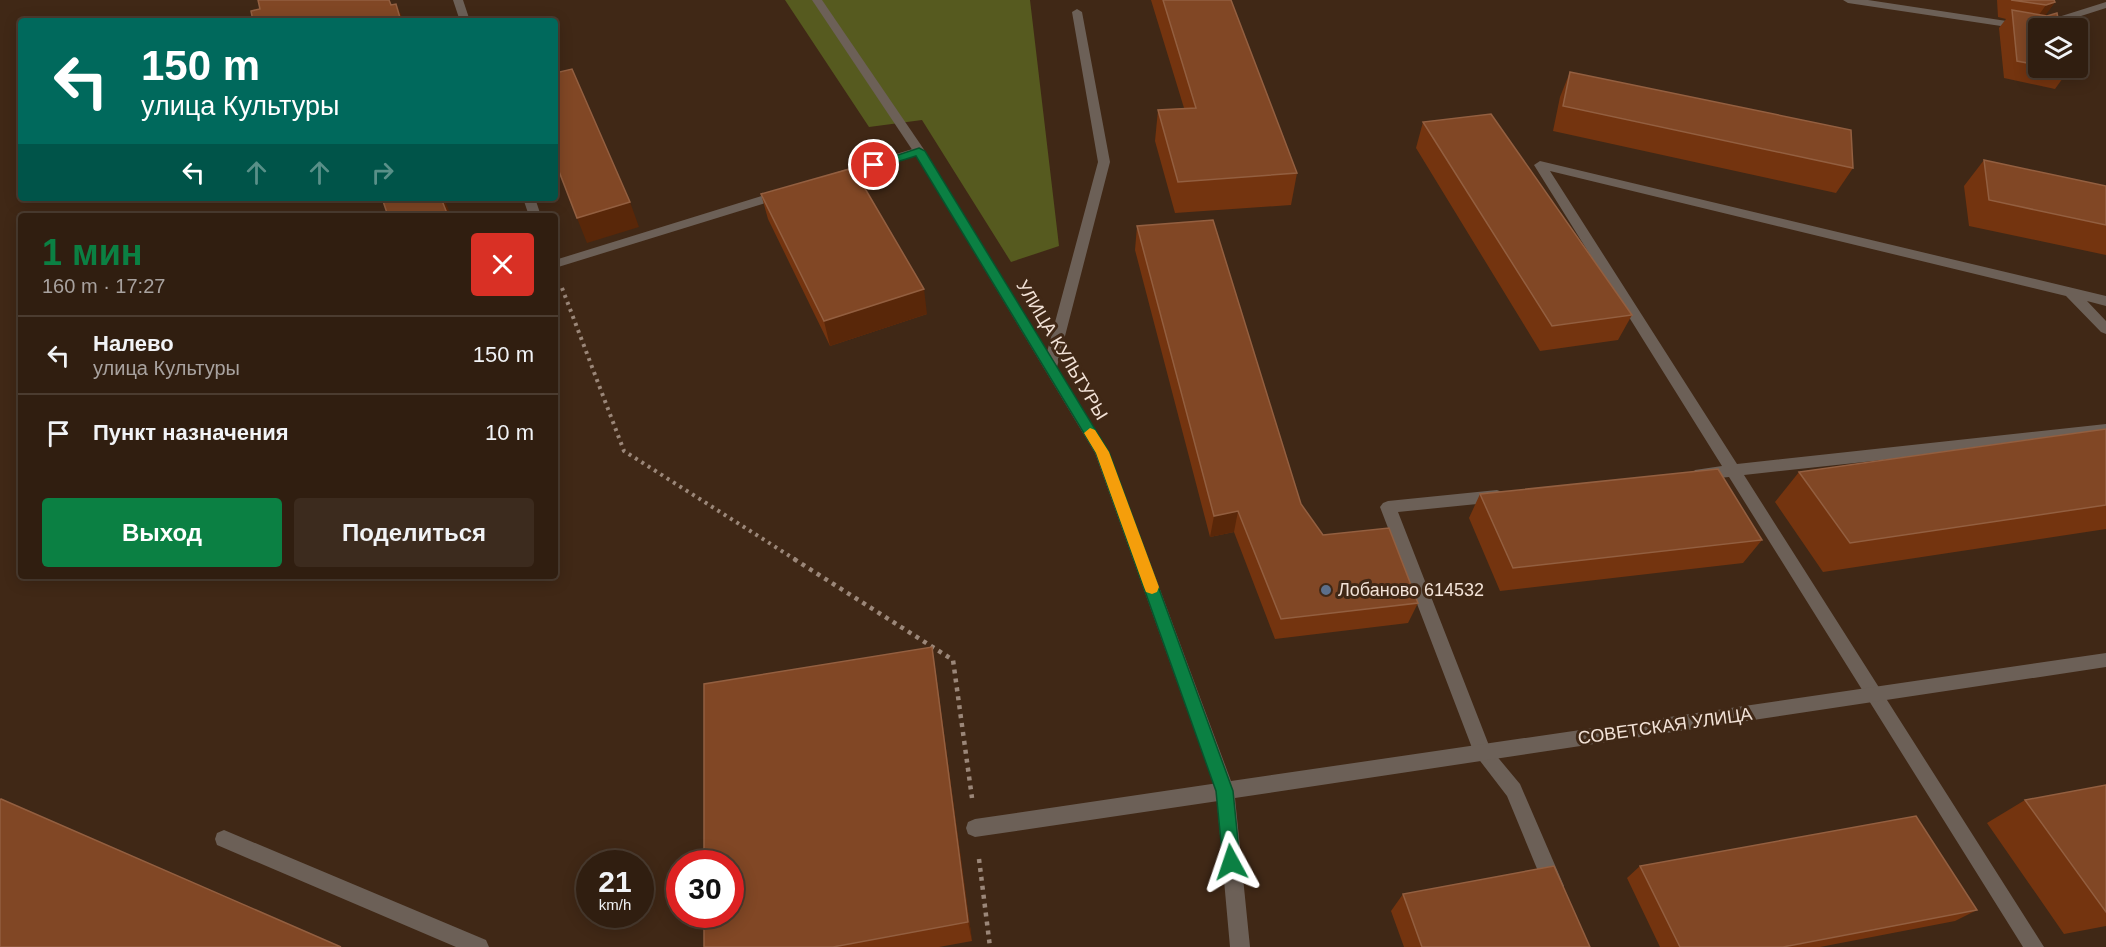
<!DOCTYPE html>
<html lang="ru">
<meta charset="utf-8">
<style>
body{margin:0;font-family:Arial,sans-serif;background:#3c2b1e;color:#f1f3f6;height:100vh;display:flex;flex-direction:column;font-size:22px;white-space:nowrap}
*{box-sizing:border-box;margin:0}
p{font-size:20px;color:#a8a29f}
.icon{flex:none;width:33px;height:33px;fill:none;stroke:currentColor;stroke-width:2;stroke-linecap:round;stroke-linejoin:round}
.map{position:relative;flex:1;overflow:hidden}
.side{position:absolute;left:18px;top:213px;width:540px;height:366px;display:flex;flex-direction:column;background:#301e10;border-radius:6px;box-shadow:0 3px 15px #0003,0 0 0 2px #4b3c30}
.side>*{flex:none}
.top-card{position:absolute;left:18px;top:18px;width:540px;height:183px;border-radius:6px;box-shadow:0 3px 15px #0003,0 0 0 2px #4b3c30;background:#00695c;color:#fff;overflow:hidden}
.controls{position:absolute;left:2028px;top:18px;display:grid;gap:12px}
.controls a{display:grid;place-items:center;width:60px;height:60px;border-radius:6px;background:#301e10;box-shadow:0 3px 15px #0003,0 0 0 2px #4b3c30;font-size:30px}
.speed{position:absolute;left:576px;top:850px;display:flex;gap:12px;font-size:30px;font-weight:700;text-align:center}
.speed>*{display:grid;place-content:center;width:78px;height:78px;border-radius:50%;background:#301e10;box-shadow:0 3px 15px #0003,0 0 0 2px #4b3c30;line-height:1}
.speed small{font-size:15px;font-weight:400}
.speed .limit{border:9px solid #d22;background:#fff;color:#111}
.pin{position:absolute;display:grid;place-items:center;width:51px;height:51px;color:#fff;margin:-26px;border:3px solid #fff;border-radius:50%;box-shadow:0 2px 6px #0007}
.me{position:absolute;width:66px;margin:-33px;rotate:355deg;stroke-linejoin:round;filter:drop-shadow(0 0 4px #0008)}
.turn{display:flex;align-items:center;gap:21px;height:126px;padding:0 24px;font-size:27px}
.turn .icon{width:78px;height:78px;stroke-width:2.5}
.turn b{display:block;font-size:42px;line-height:51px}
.lanes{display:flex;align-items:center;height:57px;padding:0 24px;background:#0003;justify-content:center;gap:30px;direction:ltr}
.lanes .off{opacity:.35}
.round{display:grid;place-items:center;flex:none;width:63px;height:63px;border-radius:6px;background:#3c2b1e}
.summary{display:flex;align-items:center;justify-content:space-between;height:102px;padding:0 24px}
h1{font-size:36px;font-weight:800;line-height:45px;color:#0b8043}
.button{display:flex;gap:12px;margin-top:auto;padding:12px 24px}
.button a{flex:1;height:69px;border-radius:6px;background:#0b8043;color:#fff;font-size:24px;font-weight:800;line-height:69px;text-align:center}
.button a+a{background:#3c2b1e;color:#f1f3f6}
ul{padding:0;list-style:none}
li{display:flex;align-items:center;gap:18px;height:78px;padding:0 24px;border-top:2px solid #4b3c30}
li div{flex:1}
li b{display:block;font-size:22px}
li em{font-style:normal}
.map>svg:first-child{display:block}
</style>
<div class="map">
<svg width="2106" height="947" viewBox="0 0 2106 947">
<rect width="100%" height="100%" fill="#402816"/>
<path fill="#565a1f" d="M 785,0 L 1030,0 L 1059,246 L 1011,262 L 922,120 L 869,127 Z"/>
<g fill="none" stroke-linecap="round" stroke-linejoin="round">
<path stroke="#9b8779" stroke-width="4" stroke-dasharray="3 4.5" stroke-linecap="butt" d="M 562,288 L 624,451 L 796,560"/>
<path stroke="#9b8779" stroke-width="4.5" stroke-dasharray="4 5" stroke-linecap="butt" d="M 794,559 L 953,660 L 972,798
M 979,859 L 990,947"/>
<path fill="#6c6057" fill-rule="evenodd" d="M 1843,0 L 1868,0 L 2033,25 L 2106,2 L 2106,8 L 2034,31 L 1848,3 Z
M 1077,9 L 1082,12 L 1110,162 L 1057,367 L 1050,372 L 1043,367 L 1098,162 L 1072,12 Z
M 1540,161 L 2106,296 L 2106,306 L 2087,301 L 2106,321 L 2106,334 L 2101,332 L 2066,296 L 1550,171 L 1737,464 L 2106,424 L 2106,436 L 1744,475 L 2044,947 L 2023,947 L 1729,477 L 1700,480 L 1695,478 L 1692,474 L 1695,470 L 1722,466 L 1534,165 Z
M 1497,490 L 1502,492 L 1505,496 L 1502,500 L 1497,502 L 1398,512 L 1490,748 L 1520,784 L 1564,886 L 1561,893 L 1554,896 L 1547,893 L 1507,796 L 1474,753 L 1380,507 L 1383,503 L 1388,501 Z
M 1225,782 L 1231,785 L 1234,791 L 1231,797 L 1225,800 L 975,837 L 968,834 L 966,828 L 968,822 L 975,819 Z
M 224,830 L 486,940 L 489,947 L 456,947 L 217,845 L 215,839 L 217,833 Z"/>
<path fill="#6c6057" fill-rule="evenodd" d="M 812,0 L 822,0 L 925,151 L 923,154 L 915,154 Z"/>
<path fill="#6c6057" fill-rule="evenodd" d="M 453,0 L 463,0 L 470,21 L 460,21 Z
M 919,147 L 925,151 L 1109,452 L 1231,781 L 2106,653 L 2106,667 L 1235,798 L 1250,947 L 1230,947 L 1216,791 L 1095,453 L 916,156 L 835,181 L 829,177 L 831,174 Z
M 781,190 L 787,194 L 785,197 L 555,268 L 555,260 Z
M 523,198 L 535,198 L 541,216 L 529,216 Z"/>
</g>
<path fill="#74340f" d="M 1151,0 L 1231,0 L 1297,173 L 1291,205 L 1175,213 L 1155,141 L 1158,110 L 1184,108 Z
M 1997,0 L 2054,0 L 2055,2 L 2045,15 L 2038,28 L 2038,68 L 2068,68 L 2068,71 L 2055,89 L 2004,78 L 1999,28 L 2006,19 L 1998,17 Z
M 1570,72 L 1853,168 L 1836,193 L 1553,131 L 1560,97 Z
M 1423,122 L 1632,315 L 1618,340 L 1540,351 L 1416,148 Z
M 1984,160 L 2106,186 L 2106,255 L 1969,226 L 1964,186 Z
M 761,194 L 927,314 L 830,346 L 768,219 Z
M 1137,226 L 1301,504 L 1323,535 L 1418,603 L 1408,623 L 1275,639 L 1234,532 L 1210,537 L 1135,250 Z
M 2106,429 L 2106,529 L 1823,572 L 1775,502 L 1799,472 Z
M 1480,494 L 1762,540 L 1743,563 L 1500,591 L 1469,518 Z
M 932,647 L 936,674 L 972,941 L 939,947 L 704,947 Z
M 2106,785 L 2106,926 L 2064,934 L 1987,823 L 2025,800 Z
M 1640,866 L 1977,910 L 1955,921 L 1820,947 L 1660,947 L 1627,878 Z
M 1403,894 L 1590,947 L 1404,947 L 1391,911 Z"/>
<path fill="#592709" d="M 2055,2 L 2042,20 L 2033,23 L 2046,5 Z
M 396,4 L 404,21 L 401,21 Z
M 441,198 L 444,198 L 451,216 L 448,216 Z
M 630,202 L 639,227 L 587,243 L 577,218 Z
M 924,289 L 927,314 L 830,346 L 824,321 Z
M 1238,511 L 1234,532 L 1210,537 L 1214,516 Z
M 932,647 L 936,674 L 972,941 L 968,922 Z"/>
<path fill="#814725" stroke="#935f40" stroke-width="1.5" d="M 258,0 L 389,0 L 391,5 L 396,4 L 401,21 L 253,21 L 251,11 L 260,9 Z
M 1163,0 L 1231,0 L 1297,173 L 1178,182 L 1158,110 L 1196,108 Z
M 2011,0 L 2054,0 L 2055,2 L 2046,5 Z
M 2012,10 L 2047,16 L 2057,13 L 2060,28 L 2038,28 L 2038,65 L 2017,61 Z
M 2052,68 L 2068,68 L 2068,71 Z
M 572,69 L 630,202 L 577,218 L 555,161 L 555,73 Z
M 1570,72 L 1851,130 L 1853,168 L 1563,106 Z
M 1491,114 L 1632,315 L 1552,326 L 1423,122 Z
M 1984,160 L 2106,186 L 2106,225 L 1989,200 Z
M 853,168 L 924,289 L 824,321 L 761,194 Z
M 382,198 L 441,198 L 448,216 L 388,216 Z
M 1213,220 L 1301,504 L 1323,535 L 1389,528 L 1418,603 L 1281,619 L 1238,511 L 1214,516 L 1137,226 Z
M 2106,429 L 2106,505 L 1850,543 L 1799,472 Z
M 1718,469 L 1762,540 L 1513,568 L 1480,494 Z
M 932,647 L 968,922 L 833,947 L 704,947 L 704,915 L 730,915 L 730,864 L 704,864 L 704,684 Z
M 2106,785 L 2106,912 L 2025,800 Z
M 1,799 L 341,947 L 0,947 L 0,800 Z
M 1916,816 L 1977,910 L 1783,947 L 1680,947 L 1640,866 Z
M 1554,866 L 1590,947 L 1422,947 L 1403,894 Z"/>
<path fill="#0b8043" stroke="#07532c" stroke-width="1.5" d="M 919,148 L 925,151 L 1109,452 L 1233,791 L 1240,862 L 1237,868 L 1231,871 L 1225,868 L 1223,862 L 1216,791 L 1096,453 L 916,156 L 874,169 L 868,165 Z"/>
<path fill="#f59e0b" d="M 1090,428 L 1095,430 L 1109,452 L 1159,587 L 1157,592 L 1152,594 L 1146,592 L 1144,587 L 1096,453 L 1084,433 Z"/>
<circle fill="#5c6f8a" stroke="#402816" stroke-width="2" cx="1326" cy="590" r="6"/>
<g text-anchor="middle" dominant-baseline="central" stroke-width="6" stroke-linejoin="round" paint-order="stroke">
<g font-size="18" fill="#f2e2d7" stroke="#402816">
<text transform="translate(1062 350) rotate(59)">УЛИЦА КУЛЬТУРЫ</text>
<text transform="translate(1665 726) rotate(-8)">СОВЕТСКАЯ УЛИЦА</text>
</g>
<g font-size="18" fill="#f2e2d7" stroke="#402816" text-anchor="start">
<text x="1338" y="590">Лобаново 614532</text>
</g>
</g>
</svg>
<div class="controls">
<a><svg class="icon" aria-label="layers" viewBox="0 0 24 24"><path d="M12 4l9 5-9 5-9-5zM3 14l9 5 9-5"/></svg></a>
</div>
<div class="speed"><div>21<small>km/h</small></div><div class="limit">30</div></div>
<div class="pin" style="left:874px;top:165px;background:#d93025"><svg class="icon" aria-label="arrive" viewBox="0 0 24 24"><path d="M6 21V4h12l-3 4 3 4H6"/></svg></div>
<svg class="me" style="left:1231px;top:862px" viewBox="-20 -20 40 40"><path d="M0-17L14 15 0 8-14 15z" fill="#0b8043" stroke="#fff" stroke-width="4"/></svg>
<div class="top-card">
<div class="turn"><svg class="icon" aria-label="left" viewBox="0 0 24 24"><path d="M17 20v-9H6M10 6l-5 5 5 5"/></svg><div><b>150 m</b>улица Культуры</div></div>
<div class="lanes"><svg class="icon" aria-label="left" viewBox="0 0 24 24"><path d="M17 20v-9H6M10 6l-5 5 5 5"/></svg><svg class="icon off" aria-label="ahead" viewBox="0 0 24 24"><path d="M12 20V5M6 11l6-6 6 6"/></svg><svg class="icon off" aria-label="ahead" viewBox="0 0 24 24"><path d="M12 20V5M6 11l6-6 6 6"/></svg><svg class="icon off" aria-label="right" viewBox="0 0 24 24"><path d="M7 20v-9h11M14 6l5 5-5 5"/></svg></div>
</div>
<section class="side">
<div class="summary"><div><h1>1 мин</h1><p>160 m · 17:27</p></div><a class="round" style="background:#d93025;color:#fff"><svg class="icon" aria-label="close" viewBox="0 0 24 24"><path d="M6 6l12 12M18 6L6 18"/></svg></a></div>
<ul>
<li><svg class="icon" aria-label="left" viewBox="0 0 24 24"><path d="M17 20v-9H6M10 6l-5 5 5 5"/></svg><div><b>Налево</b><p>улица Культуры</p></div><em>150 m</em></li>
<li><svg class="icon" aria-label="arrive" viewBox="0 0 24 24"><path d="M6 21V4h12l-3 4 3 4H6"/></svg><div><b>Пункт назначения</b></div><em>10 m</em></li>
</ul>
<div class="button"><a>Выход</a><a>Поделиться</a></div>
</section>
</div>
